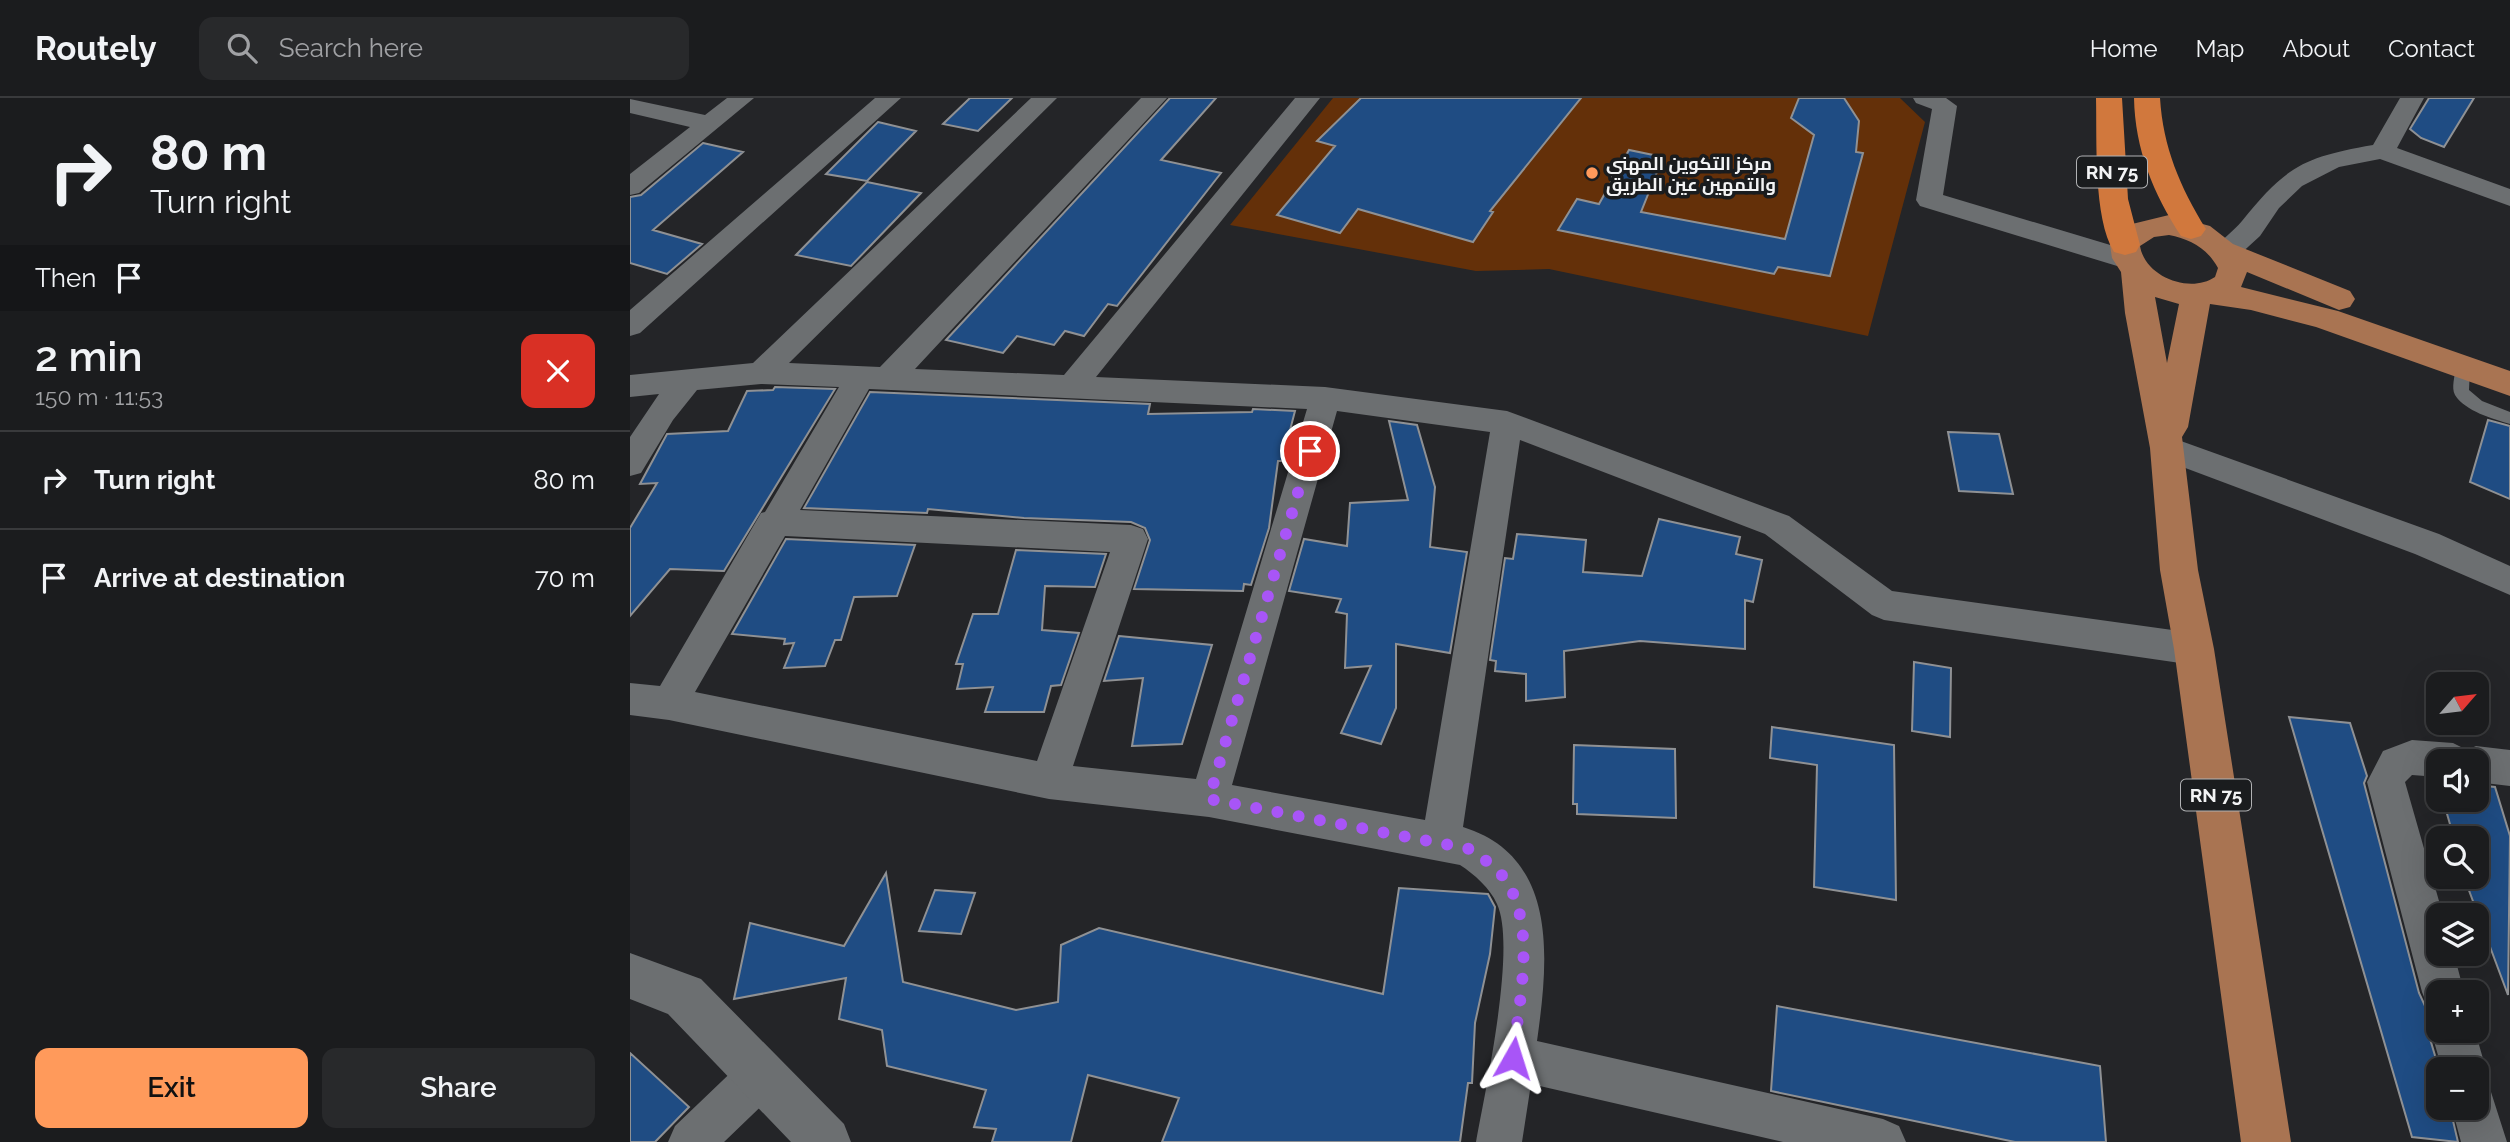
<!DOCTYPE html>
<meta charset="utf-8">
<style>
body{margin:0;font-family:Raleway,Cairo,sans-serif;background:#28292b;color:#f1f3f6;height:100vh;display:flex;flex-direction:column;font-size:26px;white-space:nowrap}
*{box-sizing:border-box;margin:0}
p{font-size:23px;color:#a0a1a4}
.icon{flex:none;width:38px;height:38px;fill:none;stroke:currentColor;stroke-width:2;stroke-linecap:round;stroke-linejoin:round}
.map{position:relative;flex:1;overflow:hidden}
.side{display:flex;flex-direction:column;background:#1b1c1e;width:630px}
.side>*{flex:none}
.guide{background:#1b1c1e;color:#f1f3f6;overflow:hidden}
.needle{width:46px;rotate:62deg}
.tools{position:absolute;left:1796px;top:574px;display:grid;gap:14px}
.tools a{display:grid;place-items:center;width:63px;height:63px;border-radius:14px;background:#1b1c1e;box-shadow:0 7px 28px #0002,0 0 0 2px #393a3c;font-size:35px}
.pin{position:absolute;display:grid;place-items:center;width:60px;height:60px;color:#fff;margin:-30px;border:4px solid #fff;border-radius:50%;box-shadow:0 2px 7px #0007}
.me{position:absolute;width:77px;margin:-38px;rotate:6deg;stroke-linejoin:round;filter:drop-shadow(0 0 5px #0008)}
.turn{display:flex;align-items:center;gap:24px;height:147px;padding:0 35px;font-size:32px}
.turn .icon{width:91px;height:91px;stroke-width:2.5}
.turn b{display:block;font-size:49px;line-height:60px}
.then{display:flex;align-items:center;height:66px;padding:0 35px;background:#0003;gap:14px;font-size:26px}
.round{display:grid;place-items:center;flex:none;width:74px;height:74px;border-radius:14px;background:#28292b}
.head{display:flex;align-items:center;justify-content:space-between;height:119px;padding:0 35px}
h1{font-size:42px;font-weight:600;line-height:52px}
.primary-button{display:flex;gap:14px;margin-top:auto;padding:14px 35px}
.primary-button a{flex:1;height:80px;border-radius:14px;background:#ff9a5b;color:#111;font-size:28px;font-weight:600;line-height:80px;text-align:center}
.primary-button a+a{background:#28292b;color:#f1f3f6}
ul{padding:0;list-style:none}
li{display:flex;align-items:center;gap:21px;height:98px;padding:0 35px;border-top:2px solid #393a3c}
li div{flex:1}
li b{display:block;font-size:26px}
li em{font-style:normal}
header{display:flex;align-items:center;gap:42px;box-sizing:border-box;height:98px;padding:0 35px;background:#1b1c1e;border-bottom:2px solid #393a3c}
header strong{font-size:33px}
nav{display:flex;gap:38px;margin-inline-start:auto;font-size:24px}
.search{width:490px;height:63px;background:#28292b;display:flex;align-items:center;gap:18px;box-sizing:border-box;padding:0 24px;border-radius:14px;color:#a0a1a4;font-size:26px}
main{display:flex;flex:1;min-height:0}
.map>svg:first-child{display:block}
</style>
<header>
<strong>Routely</strong>
<div class="search"><svg class="icon" aria-label="search" viewBox="0 0 24 24"><circle cx="10" cy="10" r="6"/><path d="M15 15l6 6"/></svg>Search here</div>
<nav><a>Home</a><a>Map</a><a>About</a><a>Contact</a></nav>
</header>
<main>
<section class="side">
<div class="guide">
<div class="turn"><svg class="icon" aria-label="right" viewBox="0 0 24 24"><path d="M7 20v-9h11M14 6l5 5-5 5"/></svg><div><b>80 m</b>Turn right</div></div>
<div class="then">Then<svg class="icon" aria-label="arrive" viewBox="0 0 24 24"><path d="M6 21V4h12l-3 4 3 4H6"/></svg></div>
</div>
<div class="head"><div><h1>2 min</h1><p>150 m · 11:53</p></div><a class="round" style="background:#d93025;color:#fff"><svg class="icon" aria-label="close" viewBox="0 0 24 24"><path d="M6 6l12 12M18 6L6 18"/></svg></a></div>
<ul>
<li><svg class="icon" aria-label="right" viewBox="0 0 24 24"><path d="M7 20v-9h11M14 6l5 5-5 5"/></svg><div><b>Turn right</b></div><em>80 m</em></li>
<li><svg class="icon" aria-label="arrive" viewBox="0 0 24 24"><path d="M6 21V4h12l-3 4 3 4H6"/></svg><div><b>Arrive at destination</b></div><em>70 m</em></li>
</ul>
<div class="primary-button"><a>Exit</a><a>Share</a></div>
</section>
<div class="map">
<svg width="1880" height="1044" viewBox="0 0 1880 1044">
<rect width="100%" height="100%" fill="#242528"/>
<path fill="#643009" d="M 703,0 L 1270,0 L 1295,24 L 1238,238 L 919,171 L 846,173 L 600,127 Z"/>
<path fill="#1f4c83" stroke="#8f9194" stroke-width="2" d="M 340,0 L 382,0 L 348,33 L 313,26 Z
M 540,0 L 586,0 L 531,62 L 591,75 L 487,208 L 478,206 L 454,238 L 435,233 L 424,247 L 387,238 L 373,255 L 316,242 Z
M 731,0 L 951,0 L 860,113 L 863,114 L 843,144 L 728,111 L 710,135 L 647,117 L 705,48 L 687,43 Z
M 1169,0 L 1214,0 L 1229,23 L 1226,54 L 1233,55 L 1200,178 L 1148,169 L 1144,176 L 928,132 L 947,101 L 969,106 L 999,52 L 1033,59 L 1011,114 L 1155,141 L 1184,37 L 1161,20 Z
M 1799,0 L 1844,0 L 1814,49 L 1791,40 L 1780,31 Z
M 248,24 L 286,33 L 237,83 L 196,76 Z
M 73,45 L 113,54 L 23,132 L 72,146 L 37,176 L 0,165 L 0,99 L 11,97 Z
M 237,84 L 291,95 L 221,168 L 166,157 Z
M 145,289 L 205,291 L 94,473 L 40,471 L 0,518 L 0,430 L 27,385 L 10,386 L 37,336 L 98,333 L 117,293 L 143,292 Z
M 240,294 L 520,306 L 518,316 L 622,314 L 623,311 L 665,313 L 652,363 L 648,363 L 639,430 L 621,487 L 614,486 L 613,493 L 504,491 L 520,442 L 515,430 L 501,424 L 394,420 L 298,411 L 297,415 L 174,410 Z
M 1858,322 L 1880,328 L 1880,401 L 1840,384 Z
M 759,323 L 787,327 L 805,389 L 800,449 L 837,454 L 820,555 L 766,546 L 766,610 L 751,646 L 711,635 L 741,568 L 715,570 L 717,516 L 706,514 L 711,501 L 659,493 L 674,441 L 717,448 L 720,405 L 778,402 Z
M 1318,334 L 1369,336 L 1383,396 L 1329,393 Z
M 1029,421 L 1110,439 L 1106,456 L 1132,462 L 1123,504 L 1115,502 L 1115,551 L 1010,543 L 934,553 L 935,599 L 896,603 L 896,576 L 865,573 L 866,563 L 860,562 L 875,460 L 883,461 L 887,436 L 956,442 L 953,474 L 1012,478 Z
M 156,441 L 285,447 L 267,498 L 224,499 L 211,542 L 205,542 L 195,568 L 154,570 L 164,545 L 154,546 L 155,541 L 102,536 Z
M 386,452 L 476,456 L 465,489 L 415,488 L 412,532 L 449,535 L 431,587 L 421,588 L 414,614 L 355,614 L 363,589 L 327,591 L 333,566 L 326,566 L 343,516 L 368,516 Z
M 489,538 L 582,547 L 552,646 L 502,648 L 513,580 L 474,583 Z
M 1284,564 L 1321,570 L 1320,639 L 1282,633 Z
M 1659,619 L 1720,625 L 1737,678 L 1734,685 L 1789,895 L 1796,910 L 1806,917 L 1798,934 L 1809,971 L 1808,1010 L 1820,1010 L 1828,1044 L 1782,1039 Z
M 1142,629 L 1264,647 L 1266,802 L 1184,789 L 1187,667 L 1140,660 Z
M 944,647 L 1045,651 L 1046,720 L 947,716 L 947,706 L 943,706 Z
M 1846,687 L 1865,689 L 1880,738 L 1878,897 L 1834,779 L 1846,779 L 1846,740 L 1824,740 L 1813,702 L 1846,702 Z
M 256,775 L 273,884 L 386,912 L 428,904 L 431,847 L 469,830 L 753,896 L 769,790 L 858,796 L 865,809 L 860,856 L 845,925 L 842,985 L 838,985 L 830,1044 L 532,1044 L 549,1000 L 458,977 L 441,1044 L 362,1044 L 366,1031 L 344,1029 L 356,992 L 257,968 L 252,932 L 209,921 L 216,880 L 104,901 L 120,825 L 214,848 Z
M 305,792 L 345,795 L 331,836 L 289,833 Z
M 1147,908 L 1470,968 L 1476,1044 L 1385,1044 L 1141,993 Z
M 0,955 L 59,1009 L 25,1044 L 0,1044 Z"/>
<g fill="none" stroke-linecap="round" stroke-linejoin="round">
<path fill="#6c6f71" fill-rule="evenodd" d="M 1833,264 L 1840,269 L 1839,292 L 1852,303 L 1880,314 L 1880,326 C 1863,321 1835,313 1825,297 C 1821,290 1825,277 1826,269 Z"/>
<path fill="#6c6f71" fill-rule="evenodd" d="M 97,0 L 124,0 L 9,95 L 0,97 L 0,76 L 60,29 L 0,15 L 0,1 L 75,17 Z
M 245,0 L 271,0 L 10,235 L 0,238 L 0,212 Z
M 401,0 L 427,0 L 159,265 L 250,269 L 511,0 L 537,0 L 285,271 L 434,277 L 665,0 L 690,0 L 466,279 L 695,289 L 877,313 L 1159,418 L 1262,493 L 1564,535 L 1577,540 L 1582,551 L 1577,562 L 1564,567 L 1254,522 L 1242,517 L 1135,436 L 890,342 L 833,729 C 930,759 918,864 907,943 L 1253,1021 L 1269,1028 L 1276,1044 L 1153,1044 L 901,986 L 892,1044 L 846,1044 C 855,994 887,849 867,806 C 860,790 844,776 830,767 L 579,719 L 419,701 L 39,622 L 0,617 L 0,585 L 30,588 L 131,415 L 135,414 L 209,289 L 131,286 L 67,292 L 43,322 L 11,375 L 0,378 L 0,339 L 29,296 L 0,299 L 0,277 L 123,265 ZM 239,291 L 677,311 L 566,681 L 443,668 L 518,441 L 513,431 L 501,427 L 170,412 ZM 707,313 L 860,334 L 795,722 L 602,687 ZM 155,438 L 480,454 L 407,663 L 65,594 Z
M 1283,0 L 1316,0 L 1327,8 L 1313,97 L 1507,155 L 1511,162 L 1507,169 L 1497,171 L 1290,108 L 1286,102 L 1302,11 L 1286,5 Z
M 1770,0 L 1794,0 L 1767,50 L 1880,91 L 1880,108 L 1750,61 L 1709,69 L 1672,88 L 1649,110 L 1630,138 L 1606,160 L 1596,163 L 1586,160 L 1582,154 C 1590,142 1603,134 1612,123 C 1656,68 1674,59 1743,47 Z
M 1537,338 L 1809,436 L 1880,468 L 1880,497 L 1785,456 L 1526,359 L 1521,350 L 1526,341 Z
M 1782,642 L 1823,645 L 1837,652 L 1846,648 L 1880,652 L 1880,688 L 1846,684 L 1846,663 L 1808,663 L 1808,679 L 1782,677 L 1775,684 L 1813,817 L 1808,817 L 1808,856 L 1824,856 L 1834,894 L 1808,894 L 1808,913 L 1798,909 L 1792,894 L 1737,684 L 1753,653 Z
M 1808,918 L 1808,933 L 1845,933 L 1856,971 L 1850,987 L 1846,988 L 1861,994 L 1877,1044 L 1831,1044 L 1822,1010 L 1846,1010 L 1846,971 L 1812,971 L 1801,933 Z
M 131,955 L 147,961 L 153,977 L 147,993 L 94,1044 L 38,1044 L 45,1028 L 115,961 Z"/>
<path fill="#6c6f71" fill-rule="evenodd" d="M 0,855 L 71,881 L 214,1026 L 221,1044 L 161,1044 L 38,916 L 0,901 Z"/>
<path fill="#a97452" fill-rule="evenodd" d="M 1539,117 L 1580,128 L 1603,146 L 1720,193 L 1725,201 L 1720,209 L 1709,212 L 1617,174 L 1611,189 L 1708,213 L 1880,273 L 1880,298 L 1686,229 L 1621,212 L 1580,206 L 1558,329 L 1552,339 L 1568,472 L 1584,551 L 1661,1044 L 1611,1044 L 1544,551 L 1530,472 L 1520,350 L 1495,215 L 1491,174 L 1482,160 L 1480,147 L 1498,127 ZM 1539,137 C 1560,141 1577,150 1588,170 L 1585,179 C 1560,196 1515,179 1510,148 L 1524,139 ZM 1525,199 L 1549,206 L 1537,265 Z"/>
<path fill="#d1783d" fill-rule="evenodd" d="M 1466,0 L 1492,0 L 1498,101 L 1510,147 L 1506,154 L 1495,157 L 1484,154 C 1463,120 1467,41 1466,0 Z
M 1504,0 L 1530,0 C 1533,49 1550,89 1576,131 L 1571,138 L 1561,141 L 1551,138 C 1523,95 1505,51 1504,0 Z"/>
</g>
<g fill="none" stroke-linecap="round" stroke-linejoin="round">
<path stroke="#a855f7" stroke-width="12" stroke-dasharray="0 21.6" d="M 680,353 L 579,701 L 840,751 C 850,759 862,766 870,775 C 910,821 888,905 883,960"/>
</g>
<circle fill="#ff9a5b" stroke="#1a1c1e" stroke-width="2.5" cx="962" cy="75" r="7"/>
<g text-anchor="middle" dominant-baseline="central" stroke-width="7" stroke-linejoin="round" paint-order="stroke">
<g font-size="18" font-weight="bold" fill="#f2f3f4" stroke="#1a1c1e" text-anchor="start">
<text x="976" y="65">مركز التكوين المهني<tspan x="976" dy="21">والتمهين عين الطريق</tspan></text>
</g>
<g fill="#1a1c1e" stroke="#b1b2b4" stroke-width="2">
<rect x="1447" y="58.5" width="70" height="31" rx="5"/>
<rect x="1551" y="681.5" width="70" height="31" rx="5"/>
</g>
<g font-size="19" font-weight="bold" fill="#f2f3f4">
<text x="1482" y="74">RN 75</text>
<text x="1586" y="697">RN 75</text>
</g>
</g>
</svg>
<div class="tools">
<a><svg class="needle" viewBox="-14 -14 28 28"><path d="M0-13l5 13h-10z" fill="#e53935"/><path d="M0 13l5-13h-10z" fill="#a0a1a4"/></svg></a>
<a><svg class="icon" aria-label="sound" viewBox="0 0 24 24"><path d="M4 9h4l5-4v14l-5-4H4zM17 9q2 3 0 6"/></svg></a>
<a><svg class="icon" aria-label="search" viewBox="0 0 24 24"><circle cx="10" cy="10" r="6"/><path d="M15 15l6 6"/></svg></a>
<a><svg class="icon" aria-label="layers" viewBox="0 0 24 24"><path d="M12 4l9 5-9 5-9-5zM3 14l9 5 9-5"/></svg></a>
<a>+</a>
<a>−</a>
</div>
<div class="pin" style="left:680px;top:353px;background:#d93025"><svg class="icon" aria-label="arrive" viewBox="0 0 24 24"><path d="M6 21V4h12l-3 4 3 4H6"/></svg></div>
<svg class="me" style="left:883px;top:960px" viewBox="-20 -20 40 40"><path d="M0-17L14 15 0 8-14 15z" fill="#a855f7" stroke="#fff" stroke-width="4"/></svg>
</div>
</main>
